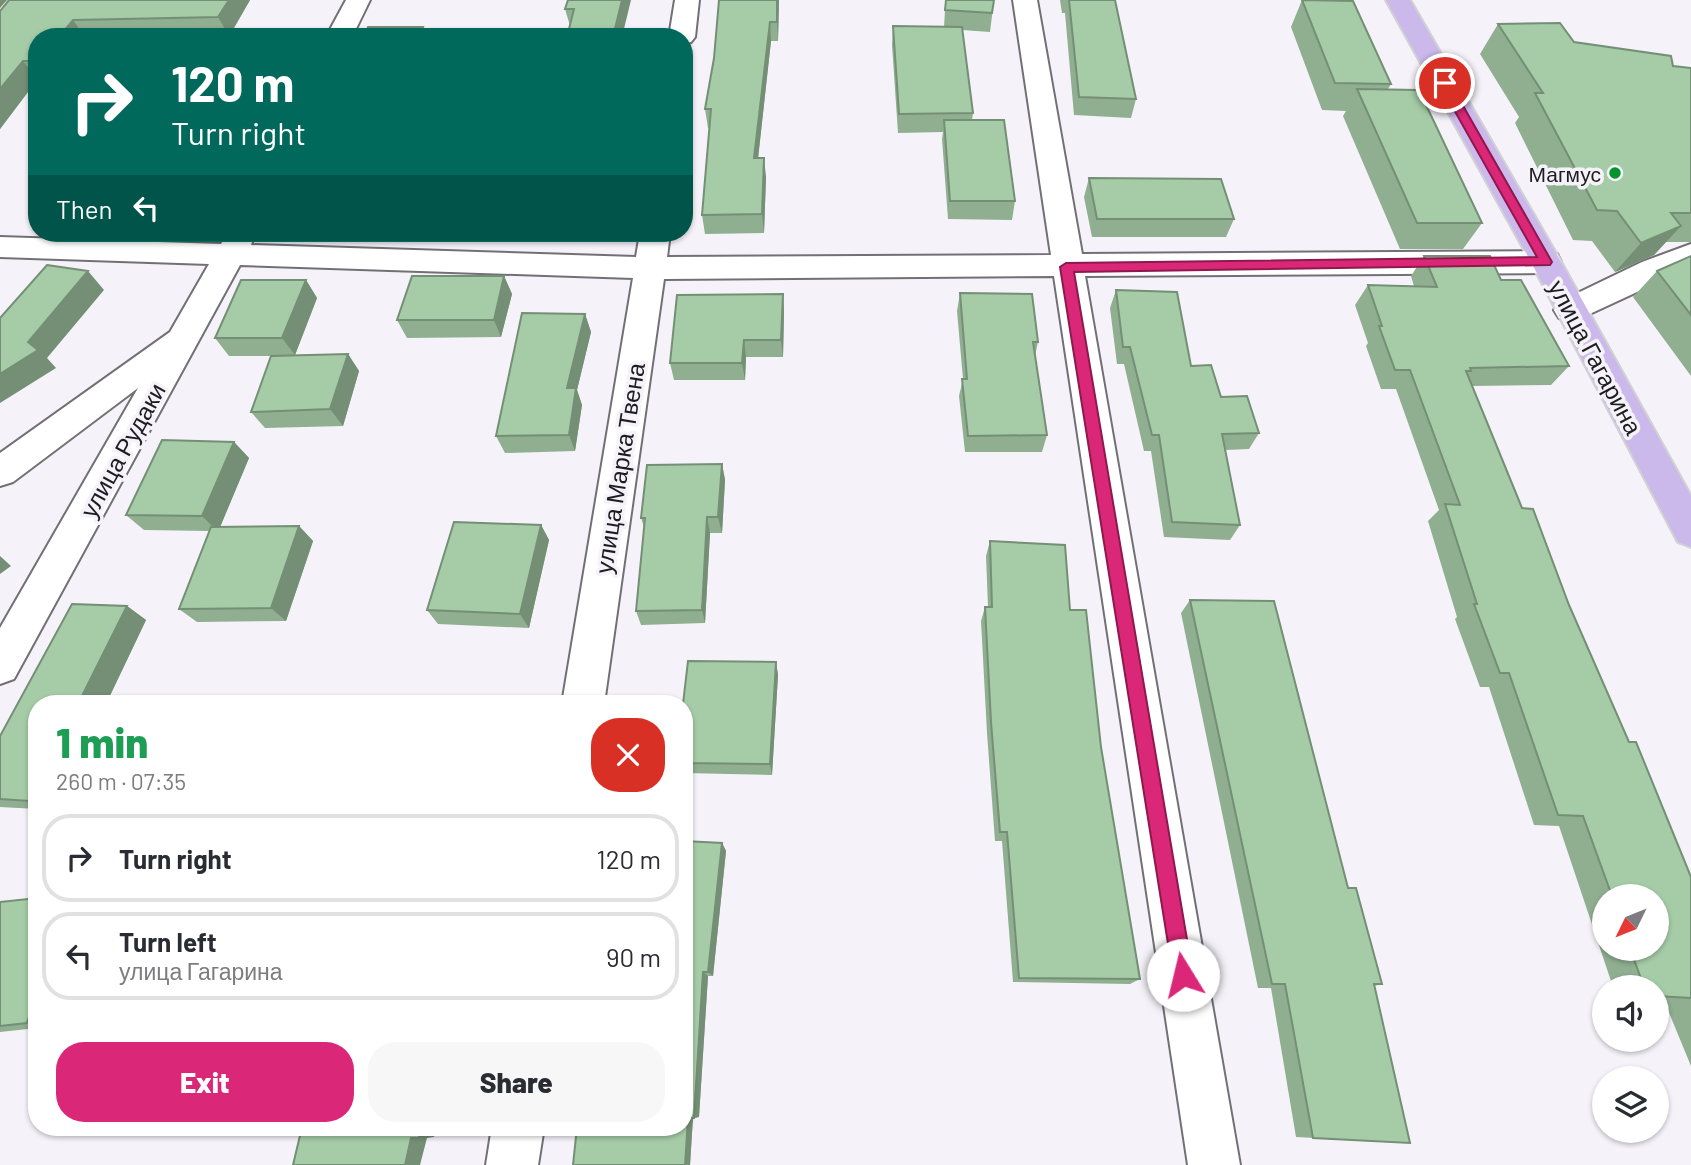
<!DOCTYPE html>
<meta charset="utf-8">
<style>
body{margin:0;font-family:Barlow,sans-serif;background:#f7f7f7;color:#2b2b33;height:100vh;display:flex;flex-direction:column;font-size:26px;white-space:nowrap}
*{box-sizing:border-box;margin:0}
p{font-size:23px;color:#7c7c81}
.icon{flex:none;width:38px;height:38px;fill:none;stroke:currentColor;stroke-width:2;stroke-linecap:round;stroke-linejoin:round}
.map{position:relative;flex:1;overflow:hidden}
.side{position:absolute;left:28px;top:695px;width:665px;height:441px;display:flex;flex-direction:column;background:#fff;border-radius:28px;box-shadow:0 2px 5px #0004}
.side>*{flex:none}
.guide{position:absolute;left:28px;top:28px;width:665px;height:214px;border-radius:28px;box-shadow:0 2px 5px #0004;background:#00695c;color:#fff;overflow:hidden}
.needle{width:46px;rotate:227deg}
.controls{position:absolute;left:1592px;top:884px;display:grid;gap:14px}
.controls a{display:grid;place-items:center;width:77px;height:77px;border-radius:50%;background:#fff;box-shadow:0 2px 5px #0004;font-size:35px}
.pin{position:absolute;display:grid;place-items:center;width:60px;height:60px;color:#fff;margin:-30px;border:4px solid #fff;border-radius:50%;box-shadow:0 2px 7px #0007}
.me{position:absolute;width:77px;margin:-38px;rotate:351deg;stroke-linejoin:round;filter:drop-shadow(0 0 5px #0008)}
.turn{display:flex;align-items:center;gap:24px;height:147px;padding:0 28px;font-size:32px}
.turn .icon{width:91px;height:91px;stroke-width:2.5}
.turn b{display:block;font-size:49px;line-height:60px}
.then{display:flex;align-items:center;height:66px;padding:0 28px;background:#0003;gap:14px;font-size:26px}
.round{display:grid;place-items:center;flex:none;width:74px;height:74px;border-radius:28px;background:#f7f7f7}
.overview{display:flex;align-items:center;justify-content:space-between;height:119px;padding:0 28px}
h1{font-size:42px;font-weight:800;line-height:52px;color:#1e9e55}
.button{display:flex;gap:14px;margin-top:auto;padding:14px 28px}
.button a{flex:1;height:80px;border-radius:28px;background:#db2777;color:#fff;font-size:28px;font-weight:800;line-height:80px;text-align:center}
.button a+a{background:#f7f7f7;color:#2b2b33}
ul{padding:0;list-style:none}
li{display:flex;align-items:center;gap:21px;height:88px;margin:0 14px 10px;padding:0 14px;border:4px solid #e1e1e2;border-radius:28px}
li div{flex:1}
li b{display:block;font-size:26px}
li em{font-style:normal}
.map>svg:first-child{display:block}
</style>
<div class="map">
<svg width="1691" height="1165" viewBox="0 0 1691 1165">
<rect width="100%" height="100%" fill="#f5f3f9"/>
<g fill="none" stroke-linecap="round" stroke-linejoin="round">
<g stroke="#727075" stroke-width="4">
<path id="minor" d="M 346,0 L 370,0 L 352,37 L 326,37 Z
M 675,0 L 699,0 L 695,37 L 691,42 L 684,44 L 684,37 L 669,37 Z
M 1013,0 L 1037,0 L 1082,254 L 1546,251 L 1557,254 L 1561,262 L 1557,270 L 1546,273 L 1085,276 L 1240,1165 L 1188,1165 L 1054,276 L 664,279 L 604,704 L 562,704 L 633,278 L 240,265 L 14,679 L 0,684 L 0,628 L 138,388 L 13,482 L 0,486 L 0,453 L 170,332 L 209,264 L 0,257 L 0,237 L 221,244 L 227,233 L 255,233 L 251,245 L 636,257 L 640,233 L 670,233 L 667,257 L 1051,255 Z
M 1691,244 L 1691,267 L 1581,318 L 1570,321 L 1559,318 L 1554,310 L 1559,302 L 1642,262 Z
M 492,1127 L 544,1127 L 538,1165 L 486,1165 Z"/>
</g>
<g stroke="#d2d2d2" stroke-width="4">
<path id="major" d="M 1386,0 L 1410,0 L 1561,262 L 1691,496 L 1691,547 L 1678,542 L 1531,262 Z"/>
</g>
<use href="#minor" fill="#fff" fill-rule="evenodd"/>
<use href="#major" fill="#cbb9eb" fill-rule="evenodd"/>
</g>
<path fill="#8faf90" fill-rule="evenodd" d="M 9,0 L 250,0 L 233,30 L 366,32 L 423,27 L 427,37 L 37,37 L 37,80 L 0,129 L 0,11 Z
M 568,0 L 622,37 L 570,26 L 565,9 Z
M 779,0 L 778,41 L 771,41 L 758,158 L 766,177 L 764,233 L 705,234 L 702,215 L 709,128 L 708,128 L 705,109 L 714,58 Z
M 994,0 L 990,32 L 962,30 L 973,113 L 972,120 L 1015,201 L 1012,220 L 948,219 L 942,139 L 943,132 L 898,133 L 892,45 L 893,26 L 944,27 L 945,10 Z
M 1060,0 L 1115,0 L 1136,99 L 1131,118 L 1074,115 L 1065,13 L 1062,13 Z
M 1302,0 L 1391,84 L 1388,89 L 1482,223 L 1463,249 L 1400,249 L 1343,116 L 1346,111 L 1322,110 L 1291,27 Z
M 1498,24 L 1673,66 L 1691,68 L 1691,242 L 1666,242 L 1654,255 L 1615,272 L 1592,241 L 1573,240 L 1515,123 L 1519,117 L 1480,54 Z
M 1089,178 L 1234,219 L 1226,237 L 1092,237 L 1084,197 Z
M 531,233 L 607,233 L 606,237 L 532,234 Z
M 1424,256 L 1501,280 L 1569,366 L 1551,385 L 1472,386 L 1522,508 L 1569,605 L 1629,742 L 1691,877 L 1691,1066 L 1665,1003 L 1657,1002 L 1657,987 L 1613,987 L 1559,826 L 1534,825 L 1489,687 L 1480,687 L 1455,619 L 1457,617 L 1428,521 L 1439,510 L 1396,389 L 1381,389 L 1366,346 L 1368,343 L 1355,305 L 1368,285 L 1414,286 L 1411,276 ZM 1605,896 L 1657,896 L 1657,948 L 1605,948 Z
M 1691,256 L 1691,376 L 1633,297 L 1657,271 Z
M 504,276 L 512,294 L 501,337 L 407,338 L 397,320 Z
M 306,280 L 317,298 L 295,355 L 348,354 L 359,371 L 343,426 L 265,428 L 251,412 L 277,356 L 229,356 L 215,338 Z
M 1116,290 L 1221,397 L 1259,433 L 1249,449 L 1225,450 L 1240,525 L 1230,540 L 1164,537 L 1151,451 L 1144,451 L 1124,364 L 1117,364 L 1110,308 Z
M 960,293 L 1038,342 L 1035,356 L 1047,435 L 1042,452 L 965,452 L 959,396 L 963,379 L 957,311 Z
M 783,294 L 784,312 L 783,357 L 746,357 L 745,380 L 674,380 L 670,363 Z
M 585,314 L 591,332 L 577,390 L 582,405 L 575,451 L 505,453 L 496,436 Z
M 234,442 L 249,458 L 220,527 L 299,526 L 313,541 L 286,621 L 197,622 L 179,609 L 209,531 L 144,530 L 126,515 Z
M 722,464 L 725,480 L 722,533 L 710,533 L 705,623 L 641,625 L 636,611 L 644,527 L 641,518 Z
M 541,525 L 549,540 L 529,628 L 438,624 L 427,610 Z
M 990,541 L 1070,610 L 1101,747 L 1140,979 L 1130,984 L 1013,982 L 1002,841 L 995,841 L 987,733 L 981,621 L 985,607 L 988,607 L 986,556 Z
M 1190,600 L 1348,888 L 1382,984 L 1374,986 L 1410,1143 L 1296,1137 L 1271,988 L 1258,988 L 1181,613 Z
M 127,606 L 146,620 L 106,704 L 37,704 L 37,809 L 0,807 L 0,736 Z
M 776,662 L 778,675 L 772,775 L 684,773 L 684,704 Z
M 684,841 L 722,843 L 726,851 L 713,976 L 708,976 L 699,1117 L 693,1118 L 690,1165 Z
M 37,898 L 37,1028 L 0,1032 L 0,902 Z"/>
<path fill="#748f75" d="M 0,0 L 7,0 L 0,8 Z
M 229,0 L 250,0 L 229,36 L 218,17 Z
M 622,0 L 631,0 L 622,37 L 613,37 Z
M 777,0 L 779,0 L 778,41 L 777,22 Z
M 73,20 L 85,37 L 59,37 Z
M 770,22 L 771,41 L 756,177 L 754,158 Z
M 423,27 L 427,37 L 419,37 Z
M 23,61 L 37,79 L 37,80 L 0,129 L 0,89 Z
M 764,158 L 766,177 L 764,233 L 762,214 Z
M 1681,226 L 1654,255 L 1615,272 L 1641,243 Z
M 88,271 L 104,290 L 47,358 L 56,368 L 0,403 L 0,374 Z
M 504,276 L 512,294 L 501,337 L 494,320 Z
M 306,280 L 317,298 L 295,355 L 282,338 Z
M 783,294 L 784,312 L 783,357 L 781,340 Z
M 585,314 L 591,332 L 577,390 L 582,405 L 575,451 L 569,435 L 567,388 Z
M 744,340 L 746,357 L 745,380 L 742,363 Z
M 348,354 L 359,371 L 343,426 L 330,409 Z
M 234,442 L 249,458 L 218,532 L 202,516 Z
M 722,464 L 725,480 L 722,533 L 718,517 Z
M 707,517 L 710,533 L 705,623 L 702,610 Z
M 541,525 L 549,540 L 529,628 L 520,614 Z
M 299,526 L 313,541 L 286,621 L 271,608 Z
M 0,556 L 11,566 L 0,574 Z
M 127,606 L 146,620 L 106,704 L 78,704 Z
M 776,662 L 778,675 L 772,775 L 770,764 Z
M 37,786 L 37,804 L 30,801 Z
M 722,843 L 726,851 L 713,976 L 708,972 Z
M 703,972 L 708,976 L 699,1117 L 694,1118 Z
M 37,991 L 37,1024 L 27,1023 Z
M 693,1117 L 690,1165 L 685,1165 L 688,1118 Z
M 421,1127 L 436,1127 L 434,1137 L 427,1138 L 420,1165 L 405,1165 L 411,1138 Z"/>
<path fill="#a6cca7" stroke="#748f75" stroke-width="2" d="M 9,0 L 229,0 L 218,17 L 73,20 L 59,37 L 37,37 L 37,61 L 23,61 L 0,89 L 0,11 Z
M 568,0 L 622,0 L 613,37 L 567,37 L 574,9 L 565,9 Z
M 719,0 L 777,0 L 777,22 L 770,22 L 754,158 L 764,158 L 762,214 L 702,215 L 711,109 L 705,109 L 714,58 Z
M 946,0 L 994,0 L 992,13 L 945,10 Z
M 1069,0 L 1115,0 L 1136,99 L 1079,97 Z
M 1302,0 L 1353,1 L 1391,84 L 1335,83 Z
M 1560,23 L 1574,42 L 1671,56 L 1673,66 L 1691,68 L 1691,213 L 1671,213 L 1681,226 L 1641,243 L 1617,211 L 1597,210 L 1535,93 L 1543,93 L 1498,24 Z
M 893,26 L 962,27 L 973,113 L 899,114 Z
M 368,27 L 423,27 L 419,37 L 202,37 L 207,29 L 366,32 Z
M 1357,89 L 1419,90 L 1482,223 L 1417,223 Z
M 944,120 L 1004,120 L 1015,201 L 950,201 Z
M 1089,178 L 1221,179 L 1234,219 L 1097,219 Z
M 1424,256 L 1490,256 L 1501,280 L 1521,280 L 1569,366 L 1470,368 L 1471,371 L 1466,371 L 1522,508 L 1533,509 L 1569,605 L 1629,742 L 1636,742 L 1691,877 L 1691,998 L 1657,996 L 1657,987 L 1644,987 L 1630,948 L 1657,948 L 1657,896 L 1612,896 L 1583,816 L 1558,815 L 1509,673 L 1500,673 L 1474,604 L 1477,604 L 1445,504 L 1460,505 L 1410,370 L 1395,370 L 1379,326 L 1382,326 L 1368,285 L 1437,287 Z
M 1691,256 L 1691,315 L 1657,271 Z
M 47,265 L 88,271 L 28,342 L 38,350 L 0,374 L 0,318 Z
M 412,276 L 504,276 L 494,320 L 397,320 Z
M 241,280 L 306,280 L 282,338 L 215,338 Z
M 1116,290 L 1177,292 L 1191,366 L 1211,365 L 1221,397 L 1247,396 L 1259,433 L 1222,434 L 1240,525 L 1172,522 L 1159,435 L 1152,435 L 1130,347 L 1123,347 Z
M 960,293 L 1032,294 L 1038,342 L 1033,342 L 1047,435 L 968,436 L 962,379 L 967,379 Z
M 783,294 L 781,340 L 744,340 L 742,363 L 670,363 L 677,295 Z
M 522,313 L 585,314 L 567,388 L 576,388 L 569,435 L 496,436 Z
M 348,354 L 330,409 L 251,412 L 271,356 Z
M 162,440 L 234,442 L 202,516 L 126,515 Z
M 722,464 L 718,517 L 707,517 L 702,610 L 636,611 L 645,518 L 641,518 L 647,465 Z
M 454,522 L 541,525 L 520,614 L 427,610 Z
M 299,526 L 271,608 L 179,609 L 211,527 Z
M 990,541 L 1065,545 L 1070,610 L 1086,610 L 1101,747 L 1140,979 L 1019,978 L 1007,832 L 1000,832 L 991,722 L 985,607 L 992,607 Z
M 1190,600 L 1274,601 L 1348,888 L 1356,888 L 1382,984 L 1374,984 L 1410,1143 L 1313,1138 L 1285,984 L 1272,984 Z
M 72,604 L 127,606 L 78,704 L 37,704 L 37,786 L 30,801 L 0,799 L 0,736 Z
M 688,661 L 776,662 L 770,764 L 684,763 L 684,704 L 683,704 Z
M 684,841 L 722,843 L 708,972 L 703,972 L 694,1118 L 688,1118 L 685,1165 L 573,1165 L 577,1127 L 684,1127 Z
M 37,898 L 37,991 L 27,1023 L 0,1026 L 0,902 Z
M 302,1127 L 421,1127 L 419,1138 L 411,1138 L 405,1165 L 293,1165 Z"/>
<path fill="#db2777" stroke="#8e194d" stroke-width="2" d="M 1445,79 L 1450,83 L 1552,262 L 1550,265 L 1074,272 L 1193,975 L 1190,982 L 1183,984 L 1176,982 L 1173,975 L 1060,267 L 1066,263 L 1537,257 L 1439,83 Z"/>
<circle fill="#00952c" stroke="#f5f3f9" stroke-width="2.5" cx="1615" cy="173" r="7"/>
<g text-anchor="middle" dominant-baseline="central" stroke-width="7" stroke-linejoin="round" paint-order="stroke">
<g font-size="21" fill="#1d1d1f" stroke="#f5f3f9" text-anchor="end">
<text x="1601" y="173">Магмус</text>
</g>
<g font-size="24" fill="#1d1d1f" stroke="#f5f3f9">
<text transform="translate(1596 357) rotate(62)">улица Гагарина</text>
<text transform="translate(122 450) rotate(-61)">улица Рудаки</text>
<text transform="translate(619 468) rotate(-81)">улица Марка Твена</text>
</g>
</g>
</svg>
<div class="controls">
<a><svg class="needle" viewBox="-14 -14 28 28"><path d="M0-13l5 13h-10z" fill="#e53935"/><path d="M0 13l5-13h-10z" fill="#7c7c81"/></svg></a>
<a><svg class="icon" aria-label="sound" viewBox="0 0 24 24"><path d="M4 9h4l5-4v14l-5-4H4zM17 9q2 3 0 6"/></svg></a>
<a><svg class="icon" aria-label="layers" viewBox="0 0 24 24"><path d="M12 4l9 5-9 5-9-5zM3 14l9 5 9-5"/></svg></a>
</div>
<div class="pin" style="left:1445px;top:83px;background:#d93025"><svg class="icon" aria-label="arrive" viewBox="0 0 24 24"><path d="M6 21V4h12l-3 4 3 4H6"/></svg></div>
<svg class="me" style="left:1183px;top:975px" viewBox="-20 -20 40 40"><circle r="19" fill="#fff"/><path d="M0-13L10 11 0 6-10 11z" fill="#db2777"/></svg>
<div class="guide">
<div class="turn"><svg class="icon" aria-label="right" viewBox="0 0 24 24"><path d="M7 20v-9h11M14 6l5 5-5 5"/></svg><div><b>120 m</b>Turn right</div></div>
<div class="then">Then<svg class="icon" aria-label="left" viewBox="0 0 24 24"><path d="M17 20v-9H6M10 6l-5 5 5 5"/></svg></div>
</div>
<section class="side">
<div class="overview"><div><h1>1 min</h1><p>260 m · 07:35</p></div><a class="round" style="background:#d93025;color:#fff"><svg class="icon" aria-label="close" viewBox="0 0 24 24"><path d="M6 6l12 12M18 6L6 18"/></svg></a></div>
<ul>
<li><svg class="icon" aria-label="right" viewBox="0 0 24 24"><path d="M7 20v-9h11M14 6l5 5-5 5"/></svg><div><b>Turn right</b></div><em>120 m</em></li>
<li><svg class="icon" aria-label="left" viewBox="0 0 24 24"><path d="M17 20v-9H6M10 6l-5 5 5 5"/></svg><div><b>Turn left</b><p>улица Гагарина</p></div><em>90 m</em></li>
</ul>
<div class="button"><a>Exit</a><a>Share</a></div>
</section>
</div>
